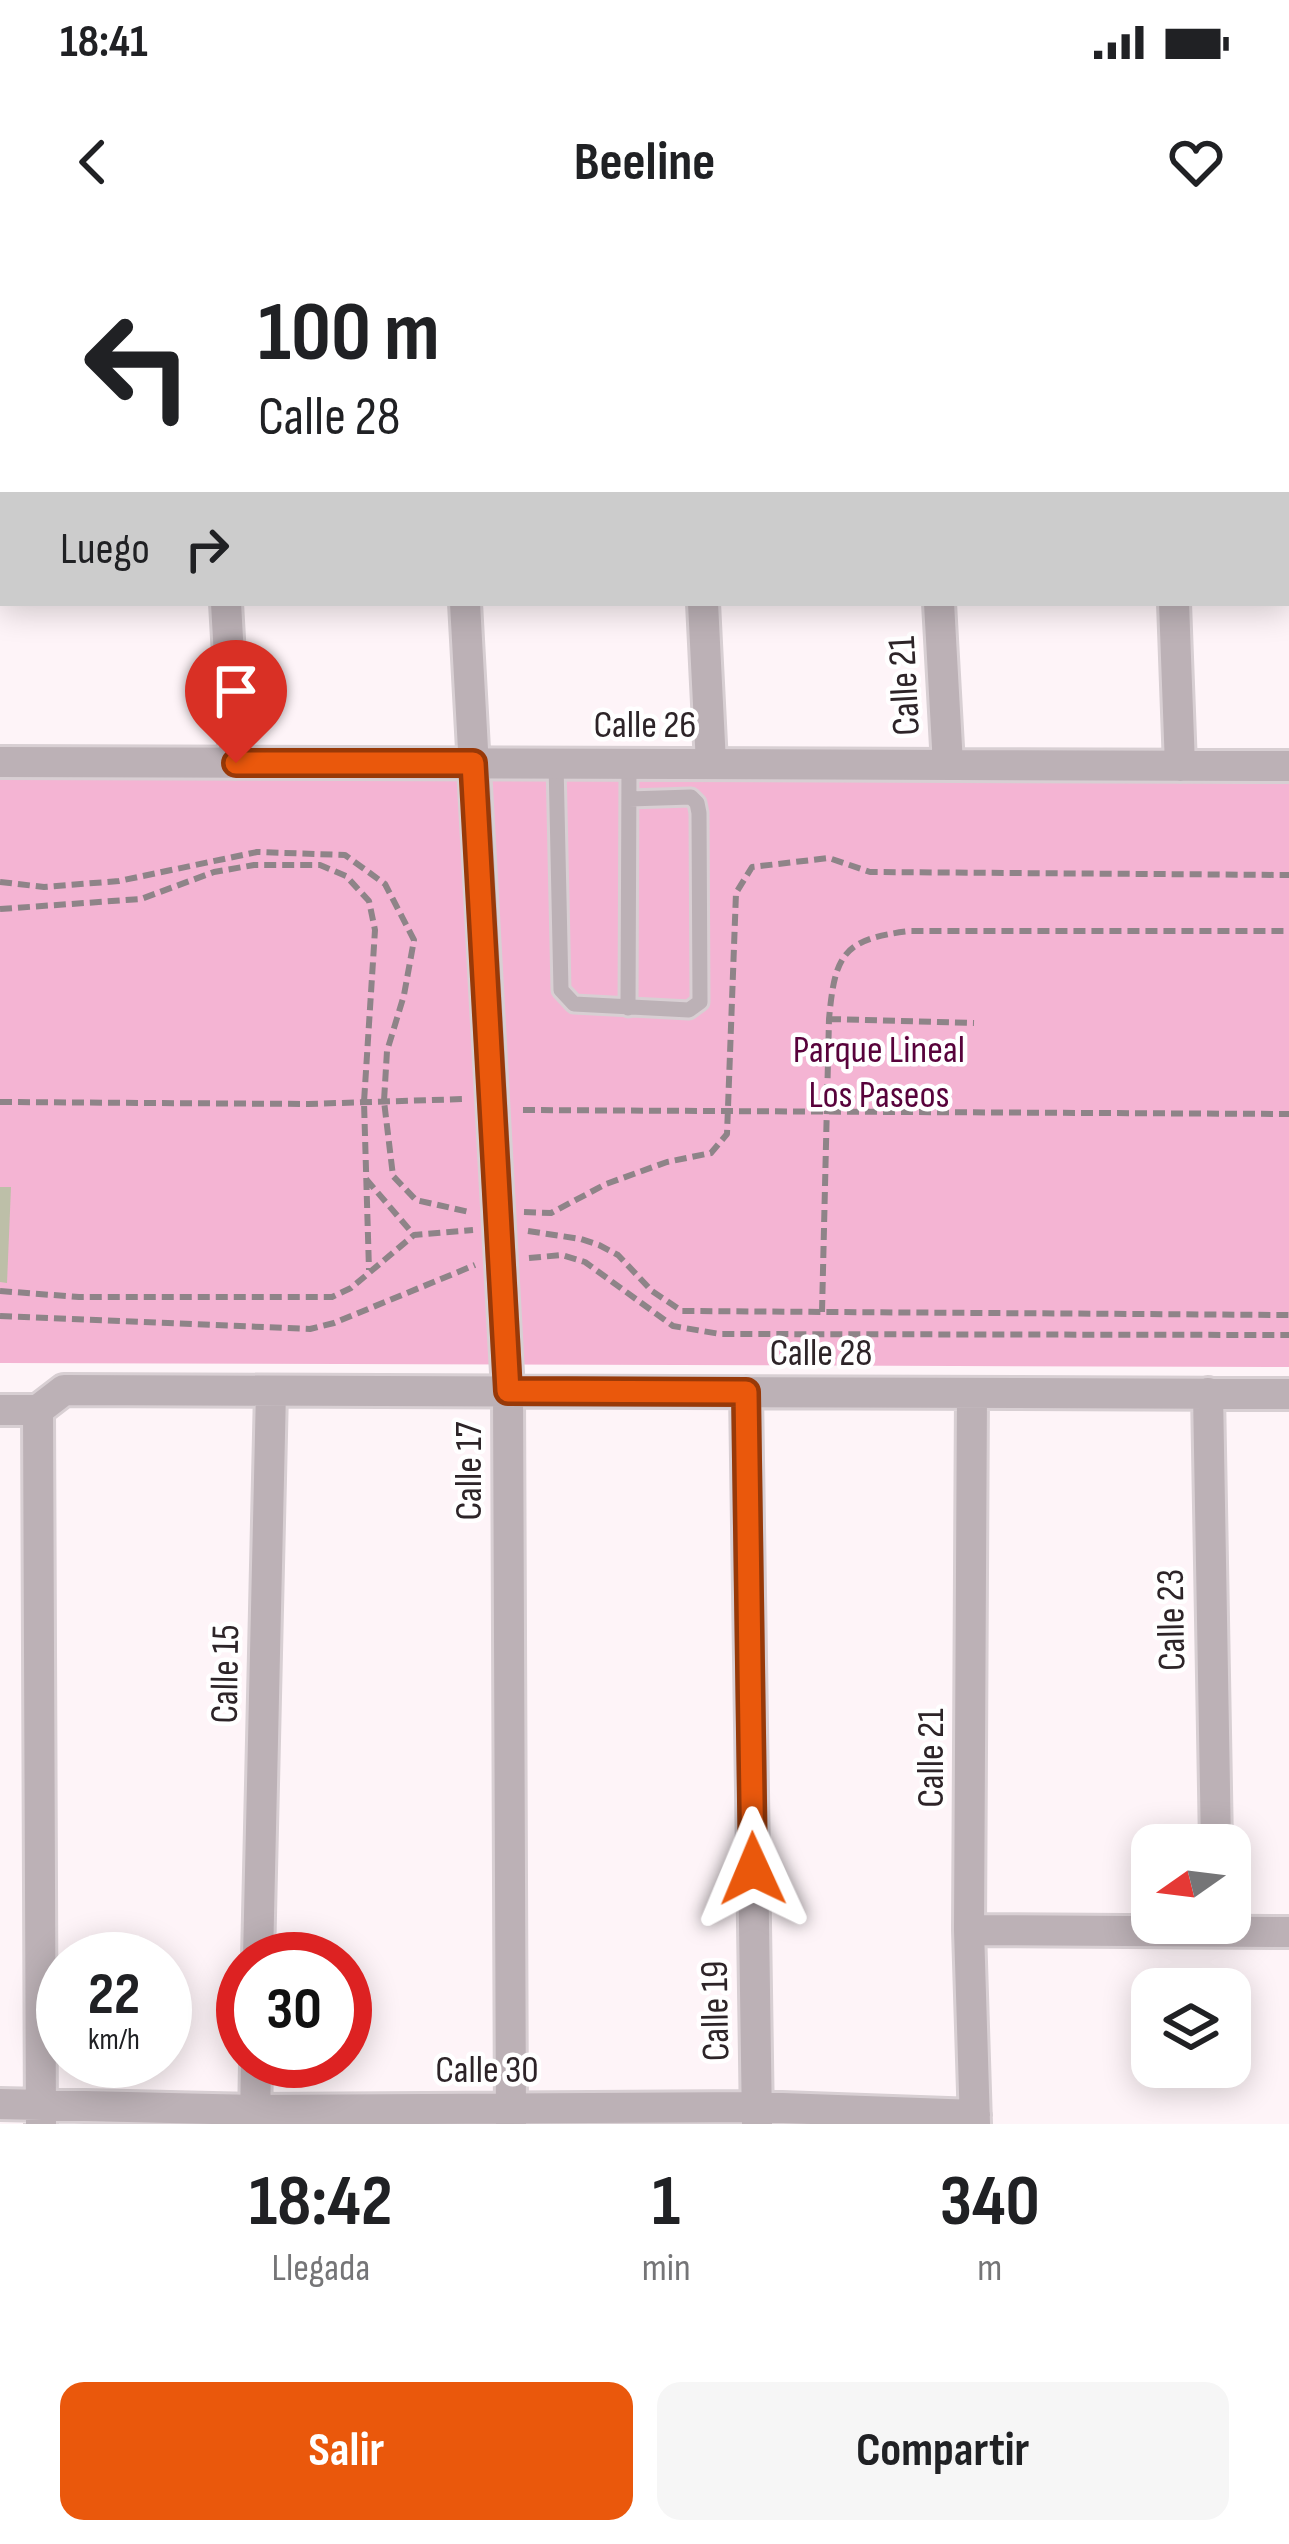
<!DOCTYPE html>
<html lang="es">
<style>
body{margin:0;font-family:"Sofia Sans Condensed",sans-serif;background:#f6f6f6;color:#202124;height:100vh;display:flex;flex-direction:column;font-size:45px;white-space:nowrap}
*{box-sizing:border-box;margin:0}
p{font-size:39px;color:#757577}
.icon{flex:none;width:66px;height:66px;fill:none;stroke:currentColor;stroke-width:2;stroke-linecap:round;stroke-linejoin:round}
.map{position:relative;height:1884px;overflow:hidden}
.panel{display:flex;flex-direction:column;background:#fff;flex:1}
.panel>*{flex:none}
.banner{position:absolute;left:0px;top:0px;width:1290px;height:366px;box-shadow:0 6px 30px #0003;background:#fff;color:#202124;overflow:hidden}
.needle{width:78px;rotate:256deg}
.fabs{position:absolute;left:1131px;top:1584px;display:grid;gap:24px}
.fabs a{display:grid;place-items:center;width:120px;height:120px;border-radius:24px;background:#fff;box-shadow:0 6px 30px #0003;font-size:60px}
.speed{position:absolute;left:36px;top:1692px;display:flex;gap:24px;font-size:60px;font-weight:700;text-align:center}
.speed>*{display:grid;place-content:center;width:156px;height:156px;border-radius:50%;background:#fff;box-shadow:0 6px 30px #0003;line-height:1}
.speed small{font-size:30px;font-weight:400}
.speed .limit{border:18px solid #d22;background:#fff;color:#111}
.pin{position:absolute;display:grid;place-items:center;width:102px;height:102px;color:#fff;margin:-123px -51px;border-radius:50% 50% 50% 0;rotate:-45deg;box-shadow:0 0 12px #0007}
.pin .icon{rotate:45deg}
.me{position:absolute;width:132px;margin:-66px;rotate:359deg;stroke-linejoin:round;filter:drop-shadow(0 0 9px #0008)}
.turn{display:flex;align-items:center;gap:42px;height:252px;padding:0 60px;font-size:54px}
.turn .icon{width:156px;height:156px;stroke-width:2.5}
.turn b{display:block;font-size:84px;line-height:102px}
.then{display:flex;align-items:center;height:114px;padding:0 60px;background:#0003;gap:24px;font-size:45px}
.eta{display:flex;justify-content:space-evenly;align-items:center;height:204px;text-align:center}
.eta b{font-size:72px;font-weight:700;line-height:84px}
.primary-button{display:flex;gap:24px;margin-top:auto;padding:24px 60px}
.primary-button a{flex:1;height:138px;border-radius:24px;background:#ea580c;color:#fff;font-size:48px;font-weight:700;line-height:138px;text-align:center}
.primary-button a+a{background:#f6f6f6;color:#202124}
.status{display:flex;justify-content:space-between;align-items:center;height:84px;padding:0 60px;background:#fff;direction:ltr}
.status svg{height:33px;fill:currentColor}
header{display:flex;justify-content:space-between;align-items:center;height:156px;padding:0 60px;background:#fff;font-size:54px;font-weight:700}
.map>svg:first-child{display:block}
</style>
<div class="status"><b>18:41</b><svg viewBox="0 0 49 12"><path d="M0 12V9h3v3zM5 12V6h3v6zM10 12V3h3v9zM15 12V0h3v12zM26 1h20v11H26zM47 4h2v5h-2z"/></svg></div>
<header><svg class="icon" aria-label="back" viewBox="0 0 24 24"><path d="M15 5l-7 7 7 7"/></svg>Beeline<svg class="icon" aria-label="heart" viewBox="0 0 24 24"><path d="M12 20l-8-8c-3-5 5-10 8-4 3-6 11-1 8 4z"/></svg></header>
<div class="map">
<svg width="1289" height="1884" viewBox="0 0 1289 1884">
<rect width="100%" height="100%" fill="#fef4f8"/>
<path fill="#f4b4d3" d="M 0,528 L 1289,544 L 1289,1127 L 0,1123 Z"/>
<path fill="#bdbfa8" d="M 0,947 L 11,947 L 7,1043 L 0,1042 Z"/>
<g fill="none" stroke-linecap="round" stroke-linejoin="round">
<g stroke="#d8cfd3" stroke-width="21">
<path id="lane" d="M 556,523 L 561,750 L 574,764 L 689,770 L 700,762 L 699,573 L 697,563 L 691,557 L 629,559
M 628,768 L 629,524"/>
</g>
<g stroke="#d8cfd3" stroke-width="36">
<path id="street" d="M 204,0 L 204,3
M 445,0 L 445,3
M 685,0 L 685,3
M 920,0 L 920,3
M 1159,0 L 1160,3
M 0,2 L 38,0
M 226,363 L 235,523
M 465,363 L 508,1151 L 511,1884
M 703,363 L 711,524
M 939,363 L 948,525
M 1174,363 L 1180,526
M 0,522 L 1289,526
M 746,1152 L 757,1884
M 972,1153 L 969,1690 L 975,1884
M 1208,1153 L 1216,1605
M 0,1170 L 38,1170 L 64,1150 L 1289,1154
M 38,1170 L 41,1884
M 969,1690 L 1289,1692
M 258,1719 L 271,1151
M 0,1864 L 255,1870 L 757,1867 L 975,1875
M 255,1884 L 256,1821"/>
</g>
<path stroke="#8e8488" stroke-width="6" stroke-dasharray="12 6" stroke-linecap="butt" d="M 0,642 L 44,647 L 119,641 L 257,612 L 345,615 L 385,644 L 414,700 L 404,755 L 387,811 L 384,861 L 393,936 L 416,960 L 469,972
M 0,669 L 141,659 L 214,632 L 254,625 L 320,625 L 346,636 L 369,661 L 375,690 L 364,862 L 369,1030
M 829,779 L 974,783
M 0,862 L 308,864 L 464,859
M 523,870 L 1289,874
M 366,939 L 414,995
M 524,972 L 551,973 L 606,944 L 667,922 L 711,913 L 727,894 L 736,653 L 752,627 L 829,618 L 870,632 L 1289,635
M 528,991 L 581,999 L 599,1005 L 618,1015 L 652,1051 L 682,1071 L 1289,1075
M 529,1018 L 562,1015 L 585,1022 L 673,1086 L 720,1094 L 1289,1095
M 0,1051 L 79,1057 L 332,1057 L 351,1048 L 414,995 L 473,990
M 822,1072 L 829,779 C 835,714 843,699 910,691 L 1289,691
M 0,1076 L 310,1089 L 334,1083 L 475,1025"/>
<use href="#lane" stroke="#bcb1b6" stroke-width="15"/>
<use href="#street" stroke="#bcb1b6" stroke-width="30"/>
</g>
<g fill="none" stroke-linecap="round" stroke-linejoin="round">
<g stroke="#983908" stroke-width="30">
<path id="route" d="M 236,523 L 473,523 L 508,1151 L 746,1152 L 753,1629"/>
</g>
<use href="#route" stroke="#ea580c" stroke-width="21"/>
</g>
<g text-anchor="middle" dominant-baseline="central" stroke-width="9" stroke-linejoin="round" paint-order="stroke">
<g font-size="39" fill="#2d2428" stroke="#fff">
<text transform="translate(905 446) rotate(-93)">Calle 21</text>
<text x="645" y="485">Calle 26</text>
<text x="821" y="1113">Calle 28</text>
<text transform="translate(469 1231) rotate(-90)">Calle 17</text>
<text transform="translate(1172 1380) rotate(-91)">Calle 23</text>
<text transform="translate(226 1434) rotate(-89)">Calle 15</text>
<text transform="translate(931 1518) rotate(-90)">Calle 21</text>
<text transform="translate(716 1771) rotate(-91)">Calle 19</text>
<text x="487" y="1830">Calle 30</text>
</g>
<g font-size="39" fill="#58023b" stroke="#fff">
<text x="879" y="810">Parque Lineal<tspan x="879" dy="45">Los Paseos</tspan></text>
</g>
</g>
</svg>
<div class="fabs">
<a><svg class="needle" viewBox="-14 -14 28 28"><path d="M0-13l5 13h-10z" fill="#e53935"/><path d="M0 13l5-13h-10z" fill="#757577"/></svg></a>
<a><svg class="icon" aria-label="layers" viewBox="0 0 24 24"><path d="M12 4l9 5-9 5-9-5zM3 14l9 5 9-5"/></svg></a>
</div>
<div class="speed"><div>22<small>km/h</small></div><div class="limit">30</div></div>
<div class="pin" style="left:236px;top:523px;background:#d93025"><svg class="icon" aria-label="arrive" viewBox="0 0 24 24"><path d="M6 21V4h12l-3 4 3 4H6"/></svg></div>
<svg class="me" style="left:753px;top:1629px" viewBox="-20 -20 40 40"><path d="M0-17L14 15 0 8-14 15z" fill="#ea580c" stroke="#fff" stroke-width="4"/></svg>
<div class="banner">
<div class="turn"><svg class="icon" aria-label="left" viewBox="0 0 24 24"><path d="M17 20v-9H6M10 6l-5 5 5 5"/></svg><div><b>100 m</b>Calle 28</div></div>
<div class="then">Luego<svg class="icon" aria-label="right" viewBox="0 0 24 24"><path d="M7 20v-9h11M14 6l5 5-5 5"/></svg></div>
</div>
</div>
<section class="panel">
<div class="eta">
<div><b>18:42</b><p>Llegada</p></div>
<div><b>1</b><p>min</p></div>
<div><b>340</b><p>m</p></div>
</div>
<div class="primary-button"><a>Salir</a><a>Compartir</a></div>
</section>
